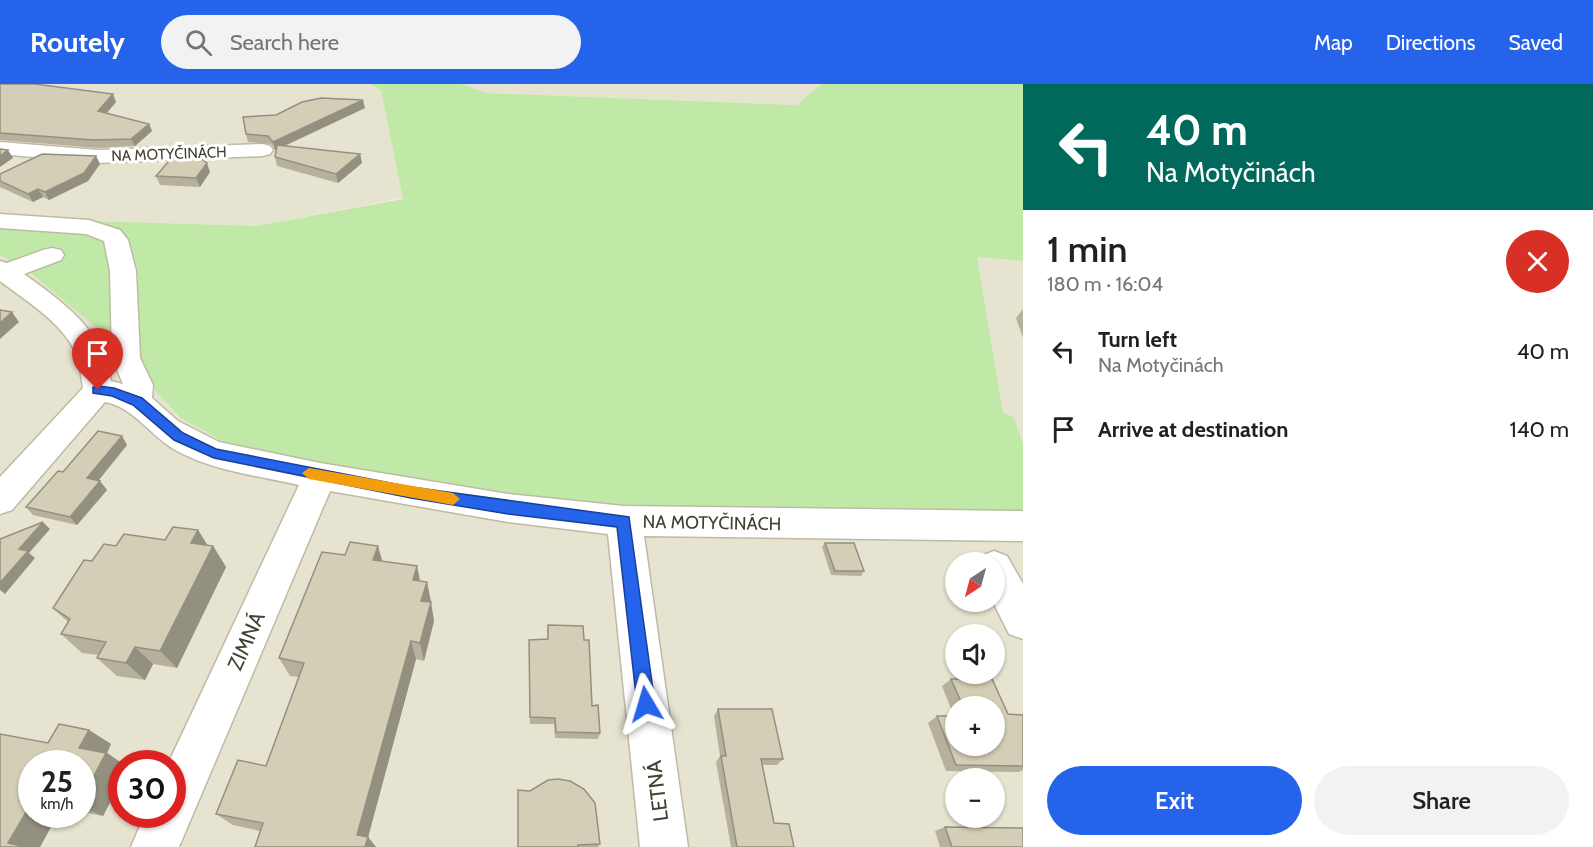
<!DOCTYPE html>
<meta charset="utf-8">
<style>
body{margin:0;font-family:Cabin,sans-serif;background:#f2f2f2;color:#202124;height:100vh;display:flex;flex-direction:column;font-size:22px;white-space:nowrap}
*{box-sizing:border-box;margin:0}
p{font-size:20px;color:#757577}
.icon{flex:none;width:33px;height:33px;fill:none;stroke:currentColor;stroke-width:2;stroke-linecap:round;stroke-linejoin:round}
.map{position:relative;flex:1;overflow:hidden}
.sheet{display:flex;flex-direction:column;background:#fff;width:570px}
.sheet>*{flex:none}
.guide{background:#00695c;color:#fff;overflow:hidden}
.needle{width:39px;rotate:216deg}
.tools{position:absolute;left:945px;top:468px;display:grid;gap:12px}
.tools a{display:grid;place-items:center;width:60px;height:60px;border-radius:50%;background:#fff;box-shadow:0 2px 4px #0004;font-size:30px}
.speed{position:absolute;left:18px;top:666px;display:flex;gap:12px;font-size:30px;font-weight:700;text-align:center}
.speed>*{display:grid;place-content:center;width:78px;height:78px;border-radius:50%;background:#fff;box-shadow:0 2px 4px #0004;line-height:1}
.speed small{font-size:15px;font-weight:400}
.speed .limit{border:9px solid #d22;background:#fff;color:#111}
.pin{position:absolute;display:grid;place-items:center;width:51px;height:51px;color:#fff;margin:-62px -26px;border-radius:50% 50% 50% 0;rotate:-45deg;box-shadow:0 0 6px #0007}
.pin .icon{rotate:45deg}
.me{position:absolute;width:66px;margin:-33px;rotate:353deg;stroke-linejoin:round;filter:drop-shadow(0 0 4px #0008)}
.turn{display:flex;align-items:center;gap:21px;height:126px;padding:0 24px;font-size:27px}
.turn .icon{width:78px;height:78px;stroke-width:2.5}
.turn b{display:block;font-size:42px;line-height:51px}
.round{display:grid;place-items:center;flex:none;width:63px;height:63px;border-radius:32px;background:#f2f2f2}
.head{display:flex;align-items:center;justify-content:space-between;height:102px;padding:0 24px}
h1{font-size:36px;font-weight:600;line-height:45px}
.cta{display:flex;gap:12px;margin-top:auto;padding:12px 24px}
.cta a{flex:1;height:69px;border-radius:36px;background:#2563eb;color:#fff;font-size:24px;font-weight:600;line-height:69px;text-align:center}
.cta a+a{background:#f2f2f2;color:#202124}
ul{padding:0;list-style:none}
li{display:flex;align-items:center;gap:18px;height:78px;padding:0 24px}
li div{flex:1}
li b{display:block;font-size:22px}
li em{font-style:normal}
header{display:flex;align-items:center;gap:36px;box-sizing:border-box;height:84px;padding:0 30px;background:#2563eb;color:#fff}
header strong{font-size:28px}
nav{display:flex;gap:33px;margin-inline-start:auto;font-size:21px}
.search{width:420px;height:54px;background:#f2f2f2;display:flex;align-items:center;gap:15px;box-sizing:border-box;padding:0 21px;border-radius:33px;color:#757577;font-size:22px}
main{display:flex;flex:1;min-height:0}
.map>svg:first-child{display:block}
</style>
<header>
<strong>Routely</strong>
<div class="search"><svg class="icon" aria-label="search" viewBox="0 0 24 24"><circle cx="10" cy="10" r="6"/><path d="M15 15l6 6"/></svg>Search here</div>
<nav><a>Map</a><a>Directions</a><a>Saved</a></nav>
</header>
<main>
<div class="map">
<svg width="1023" height="763" viewBox="0 0 1023 763">
<rect width="100%" height="100%" fill="#f2f0e2"/>
<path fill="#e6e3d0" fill-rule="evenodd" d="M 26,0 L 371,0 L 381,7 L 403,114 L 256,142 L 0,134 L 0,2 Z
M 461,0 L 821,0 L 797,21 L 487,9 Z
M 0,171 L 27,186 L 99,246 L 147,300 L 946,425 L 1023,432 L 1023,763 L 0,763 ZM 956,478 L 994,478 L 994,518 L 956,518 ZM 956,550 L 994,550 L 994,590 L 956,590 ZM 956,622 L 994,622 L 994,662 L 956,662 ZM 32,680 L 82,680 L 82,730 L 32,730 ZM 122,680 L 172,680 L 172,730 L 122,730 ZM 956,694 L 994,694 L 994,734 L 956,734 Z
M 977,172 L 1023,177 L 1023,360 L 1014,333 L 1003,329 Z"/>
<path fill="#c0e9a8" d="M 371,0 L 461,0 L 487,9 L 797,21 L 821,0 L 1023,0 L 1023,177 L 977,173 L 1003,329 L 1014,333 L 1023,360 L 1023,432 L 946,425 L 625,423 L 437,401 L 228,360 L 181,334 L 99,246 L 27,186 L 0,171 L 0,134 L 256,142 L 403,115 L 381,7 Z"/>
<g fill="none" stroke-linecap="round" stroke-linejoin="round">
<g stroke="#bebaa4" stroke-width="3">
<path id="minor" d="M 0,58 L 98,66 L 263,60 L 270,62 L 273,66 L 270,70 L 263,72 L 98,79 L 0,70 Z
M 0,130 L 89,136 L 120,146 L 128,156 L 136,187 L 140,274 L 153,301 L 152,314 L 178,337 L 219,358 L 320,379 L 508,410 L 624,422 L 1023,427 L 1023,457 L 644,452 L 688,763 L 640,763 L 608,450 L 508,438 L 330,407 L 179,763 L 131,763 L 145,730 L 172,730 L 172,680 L 168,680 L 299,401 C 259,392 214,387 177,367 C 152,354 134,323 105,318 L 12,426 L 0,430 L 0,393 L 83,304 C 81,292 80,278 75,267 C 61,238 25,216 0,197 L 0,177 L 7,179 L 43,166 L 52,164 L 61,166 L 64,171 L 61,176 L 24,190 C 64,219 103,246 111,297 L 123,300 L 112,274 L 110,187 L 104,157 L 86,150 L 0,144 Z
M 994,467 L 1007,472 L 1023,500 L 1023,555 L 1009,550 L 993,518 L 994,478 L 978,478 L 981,472 Z"/>
</g>
<use href="#minor" fill="#fff" fill-rule="evenodd"/>
</g>
<path fill="#b6b19d" fill-rule="evenodd" d="M 0,0 L 116,18 L 106,29 L 149,40 L 152,47 L 135,62 L 98,64 L 0,56 Z
M 365,24 L 285,62 L 360,70 L 362,79 L 338,99 L 277,82 L 275,73 L 277,66 L 275,66 L 271,60 L 248,58 L 246,50 Z
M 96,72 L 100,80 L 88,97 L 49,116 L 43,113 L 33,118 L 0,103 L 0,90 Z
M 210,88 L 200,103 L 160,101 L 156,92 Z
M 1023,225 L 1023,254 L 1016,234 Z
M 127,361 L 98,397 L 107,406 L 77,441 L 33,431 L 26,423 L 63,388 Z
M 198,446 L 208,462 L 213,462 L 226,483 L 177,584 L 153,580 L 145,596 L 117,592 L 97,574 L 98,571 L 82,569 L 61,550 L 68,538 L 53,524 L 92,477 L 116,462 L 165,456 Z
M 825,459 L 864,487 L 861,492 L 831,491 L 822,463 Z
M 382,477 L 420,497 L 427,498 L 434,537 L 424,577 L 416,575 L 368,753 L 376,763 L 260,747 L 233,741 L 216,730 L 266,682 L 299,593 L 290,592 L 279,574 Z
M 548,541 L 584,556 L 592,622 L 600,649 L 598,655 L 555,654 L 554,640 L 530,640 L 529,556 L 547,555 Z
M 951,595 L 1008,630 L 1023,631 L 1023,686 L 1019,688 L 946,687 L 928,639 L 937,632 L 954,632 L 942,602 ZM 956,622 L 994,622 L 956,662 Z
M 718,625 L 783,675 L 777,681 L 762,681 L 774,739 L 794,763 L 731,763 L 716,678 L 720,672 L 714,632 Z
M 59,640 L 89,646 L 111,660 L 107,669 L 123,680 L 122,680 L 122,695 L 103,732 L 82,728 L 82,680 L 32,680 L 32,730 L 58,730 L 40,763 L 0,763 L 0,650 L 48,659 Z
M 530,707 L 600,760 L 598,763 L 518,763 Z
M 945,743 L 1023,763 L 940,763 L 935,747 Z"/>
<path fill="#949080" d="M 113,10 L 116,18 L 102,35 L 98,27 Z
M 363,16 L 365,24 L 275,66 L 273,58 Z
M 149,40 L 152,47 L 135,62 L 131,55 Z
M 8,66 L 13,74 L 0,83 L 0,72 Z
M 360,70 L 362,79 L 338,99 L 336,90 Z
M 96,72 L 100,80 L 88,97 L 49,116 L 45,108 Z
M 207,79 L 210,88 L 200,103 L 196,94 Z
M 38,105 L 43,113 L 33,118 L 28,110 Z
M 12,228 L 19,238 L 0,255 L 0,239 Z
M 122,352 L 127,361 L 94,402 L 87,394 Z
M 100,397 L 107,406 L 77,441 L 70,433 Z
M 43,438 L 50,445 L 29,469 L 35,474 L 5,510 L 0,506 L 0,499 L 19,465 Z
M 198,446 L 211,467 L 213,462 L 226,483 L 177,584 L 160,567 L 191,459 Z
M 378,462 L 384,483 L 373,476 Z
M 417,482 L 421,502 L 413,496 Z
M 427,498 L 431,518 L 426,536 L 421,517 Z
M 431,518 L 434,537 L 424,577 L 420,559 Z
M 411,557 L 416,575 L 366,761 L 357,751 Z
M 135,563 L 153,580 L 145,596 L 126,579 Z
M 89,646 L 111,660 L 107,669 L 123,680 L 122,680 L 122,695 L 103,732 L 82,723 L 79,664 Z
M 32,718 L 32,730 L 58,730 L 40,763 L 19,763 L 8,759 Z
M 368,753 L 376,763 L 365,763 Z"/>
<path fill="#d4ceb7" stroke="#949080" stroke-width="1.5" d="M 0,0 L 35,0 L 113,10 L 98,27 L 149,40 L 131,55 L 94,56 L 0,49 Z
M 321,14 L 363,16 L 273,58 L 268,52 L 246,50 L 243,33 L 276,31 L 302,18 Z
M 277,61 L 360,70 L 336,90 L 275,73 Z
M 0,65 L 8,66 L 0,72 Z
M 193,69 L 207,79 L 196,94 L 156,92 L 175,70 Z
M 42,70 L 96,72 L 84,89 L 45,108 L 38,105 L 28,110 L 0,97 L 0,90 Z
M 0,226 L 12,228 L 0,239 Z
M 98,347 L 122,352 L 87,394 L 100,397 L 70,433 L 26,423 L 58,387 L 63,388 Z
M 43,438 L 19,465 L 28,467 L 0,499 L 0,455 Z
M 173,443 L 198,446 L 191,459 L 213,462 L 160,567 L 135,563 L 126,579 L 97,574 L 106,558 L 61,550 L 70,535 L 53,524 L 84,476 L 92,477 L 104,460 L 116,462 L 124,450 L 165,456 Z
M 350,458 L 378,462 L 373,476 L 417,482 L 413,496 L 427,498 L 421,517 L 431,518 L 420,559 L 411,557 L 357,751 L 368,753 L 365,763 L 255,763 L 263,739 L 216,730 L 238,676 L 266,682 L 304,579 L 279,574 L 322,468 L 345,471 Z
M 825,459 L 854,459 L 864,487 L 835,487 Z
M 548,541 L 583,542 L 584,556 L 589,556 L 592,622 L 598,621 L 600,649 L 556,648 L 555,634 L 530,633 L 529,556 L 548,555 Z
M 951,595 L 992,595 L 1008,630 L 1023,631 L 1023,682 L 956,681 L 937,632 L 956,632 L 956,662 L 994,662 L 994,622 L 963,622 Z
M 718,625 L 772,625 L 783,675 L 761,675 L 774,739 L 789,740 L 794,763 L 737,763 L 721,672 L 726,672 Z
M 59,640 L 89,646 L 79,664 L 106,669 L 82,714 L 82,680 L 32,680 L 32,718 L 8,759 L 25,763 L 0,763 L 0,650 L 48,659 Z
M 558,695 L 570,697 L 584,705 L 595,719 L 600,760 L 578,761 L 578,763 L 518,763 L 518,706 L 530,707 L 548,696 Z
M 945,743 L 1023,744 L 1023,763 L 952,763 Z"/>
<path fill="#2563eb" stroke="#184099" stroke-width="1.5" d="M 98,302 L 114,304 L 142,314 L 183,349 L 216,365 L 411,403 L 629,433 L 655,620 L 652,626 L 646,629 L 640,626 L 637,620 L 617,443 L 508,430 L 411,414 L 214,374 L 174,356 L 133,321 L 112,312 L 93,309 L 93,303 Z"/>
<path fill="#f59e0b" d="M 309,384 L 453,409 L 460,415 L 453,421 L 309,395 L 302,389 Z"/>
<g text-anchor="middle" dominant-baseline="central" stroke-width="6" stroke-linejoin="round" paint-order="stroke">
<g font-size="15" fill="#444032" stroke="#fff">
<text transform="translate(169 70) rotate(-2)">NA MOTYČINÁCH</text>
</g>
<g font-size="18" fill="#444032" stroke="#fff">
<text transform="translate(712 439) rotate(1)">NA MOTYČINÁCH</text>
</g>
<g font-size="21" fill="#444032" stroke="#fff">
<text transform="translate(246 557) rotate(-66)">ZIMNÁ</text>
<text transform="translate(657 707) rotate(-97)">LETNÁ</text>
</g>
</g>
</svg>
<div class="tools">
<a><svg class="needle" viewBox="-14 -14 28 28"><path d="M0-13l5 13h-10z" fill="#e53935"/><path d="M0 13l5-13h-10z" fill="#757577"/></svg></a>
<a><svg class="icon" aria-label="sound" viewBox="0 0 24 24"><path d="M4 9h4l5-4v14l-5-4H4zM17 9q2 3 0 6"/></svg></a>
<a>+</a>
<a>−</a>
</div>
<div class="speed"><div>25<small>km/h</small></div><div class="limit">30</div></div>
<div class="pin" style="left:98px;top:306px;background:#d93025"><svg class="icon" aria-label="arrive" viewBox="0 0 24 24"><path d="M6 21V4h12l-3 4 3 4H6"/></svg></div>
<svg class="me" style="left:646px;top:620px" viewBox="-20 -20 40 40"><path d="M0-17L14 15 0 8-14 15z" fill="#2563eb" stroke="#fff" stroke-width="4"/></svg>
</div>
<section class="sheet">
<div class="guide">
<div class="turn"><svg class="icon" aria-label="left" viewBox="0 0 24 24"><path d="M17 20v-9H6M10 6l-5 5 5 5"/></svg><div><b>40 m</b>Na Motyčinách</div></div>
</div>
<div class="head"><div><h1>1 min</h1><p>180 m · 16:04</p></div><a class="round" style="background:#d93025;color:#fff"><svg class="icon" aria-label="close" viewBox="0 0 24 24"><path d="M6 6l12 12M18 6L6 18"/></svg></a></div>
<ul>
<li><svg class="icon" aria-label="left" viewBox="0 0 24 24"><path d="M17 20v-9H6M10 6l-5 5 5 5"/></svg><div><b>Turn left</b><p>Na Motyčinách</p></div><em>40 m</em></li>
<li><svg class="icon" aria-label="arrive" viewBox="0 0 24 24"><path d="M6 21V4h12l-3 4 3 4H6"/></svg><div><b>Arrive at destination</b></div><em>140 m</em></li>
</ul>
<div class="cta"><a>Exit</a><a>Share</a></div>
</section>
</main>
